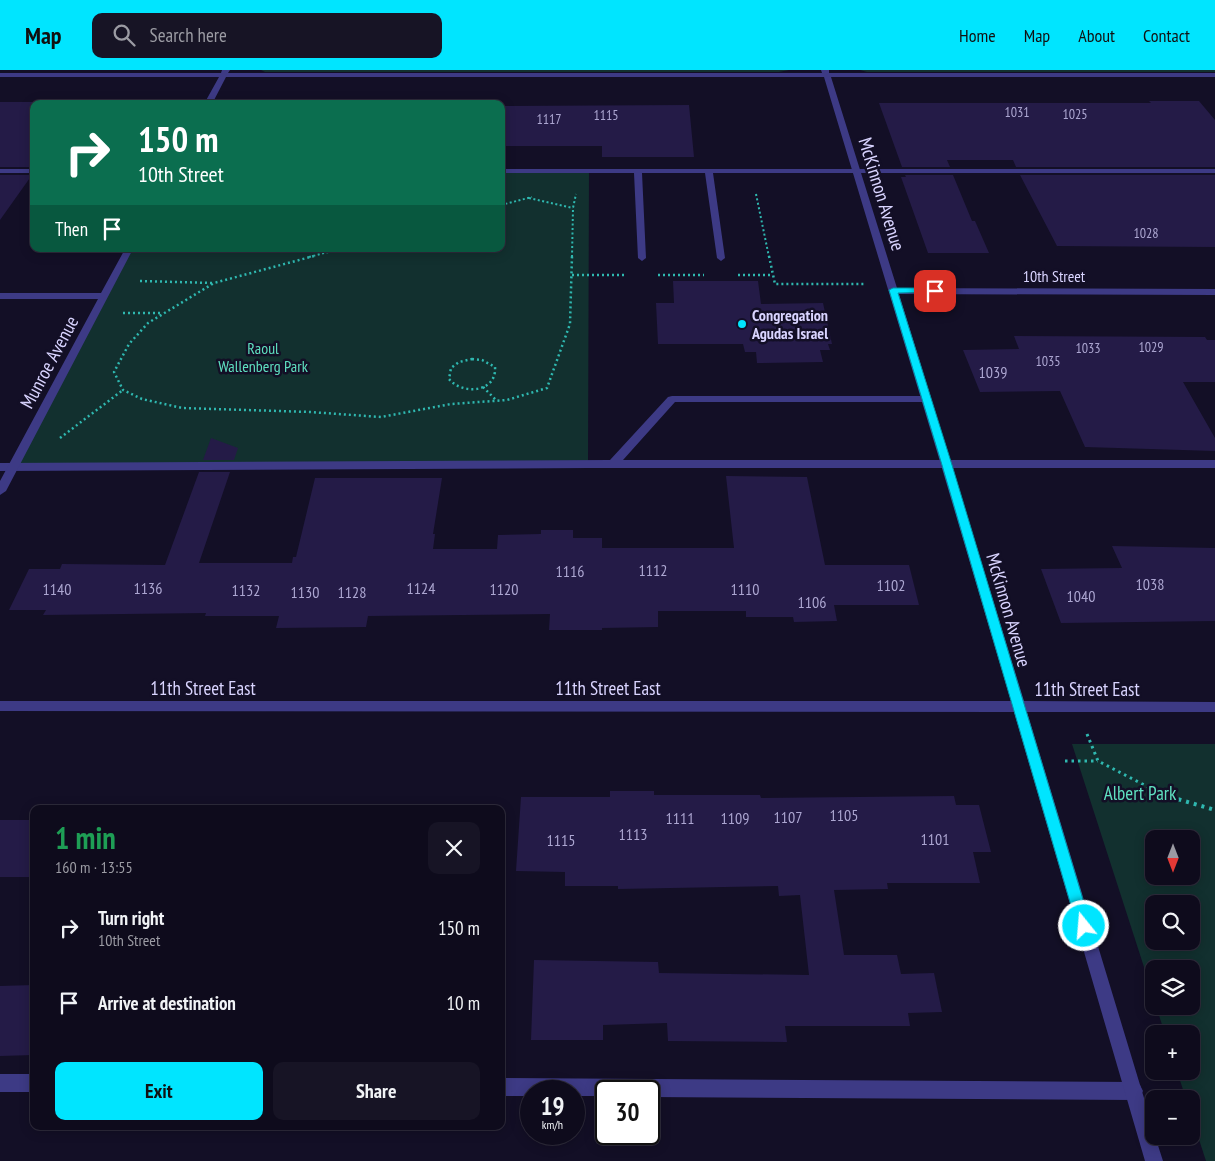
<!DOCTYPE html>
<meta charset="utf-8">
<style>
body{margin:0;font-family:"PT Sans Narrow",sans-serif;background:#171425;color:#f1f3f6;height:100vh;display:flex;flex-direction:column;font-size:19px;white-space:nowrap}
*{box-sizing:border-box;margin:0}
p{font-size:16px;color:#9b9ba3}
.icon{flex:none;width:28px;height:28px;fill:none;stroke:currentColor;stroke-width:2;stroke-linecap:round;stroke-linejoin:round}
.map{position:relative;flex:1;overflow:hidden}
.panel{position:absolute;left:30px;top:735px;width:475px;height:325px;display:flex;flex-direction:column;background:#0e0b1c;border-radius:10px;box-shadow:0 2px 12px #0003,0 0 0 1px #2e2b3b}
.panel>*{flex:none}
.guide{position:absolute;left:30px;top:30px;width:475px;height:152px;border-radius:10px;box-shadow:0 2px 12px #0003,0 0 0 1px #2e2b3b;background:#0b6e4f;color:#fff;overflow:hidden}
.needle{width:32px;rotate:180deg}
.fabs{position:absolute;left:1145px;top:760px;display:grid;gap:10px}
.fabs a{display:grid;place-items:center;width:55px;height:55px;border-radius:10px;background:#0e0b1c;box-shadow:0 2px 12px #0003,0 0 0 1px #2e2b3b;font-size:25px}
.speed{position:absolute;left:520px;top:1010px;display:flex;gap:10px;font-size:25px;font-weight:700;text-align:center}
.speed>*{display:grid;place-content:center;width:65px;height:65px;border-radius:50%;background:#0e0b1c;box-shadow:0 2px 12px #0003,0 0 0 1px #2e2b3b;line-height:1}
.speed small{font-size:12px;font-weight:400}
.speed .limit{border:2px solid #111;border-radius:8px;background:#fff;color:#111}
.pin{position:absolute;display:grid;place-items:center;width:42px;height:42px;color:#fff;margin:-21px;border-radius:10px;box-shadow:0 2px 8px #0006}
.me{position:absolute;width:55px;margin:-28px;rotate:343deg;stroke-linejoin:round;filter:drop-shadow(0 0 4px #0008)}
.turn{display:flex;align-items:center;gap:18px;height:105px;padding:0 25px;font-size:22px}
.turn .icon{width:65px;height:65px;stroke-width:2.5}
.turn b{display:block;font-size:35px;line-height:42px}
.then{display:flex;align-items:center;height:48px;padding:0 25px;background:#0003;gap:10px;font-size:19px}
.round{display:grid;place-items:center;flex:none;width:52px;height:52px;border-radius:10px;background:#171425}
.overview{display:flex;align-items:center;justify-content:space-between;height:85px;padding:0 25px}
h1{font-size:30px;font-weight:600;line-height:38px;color:#1e9e55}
.action{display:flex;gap:10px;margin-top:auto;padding:10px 25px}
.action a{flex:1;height:58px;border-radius:10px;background:#00e5ff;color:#111;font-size:20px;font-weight:600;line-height:58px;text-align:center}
.action a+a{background:#171425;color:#f1f3f6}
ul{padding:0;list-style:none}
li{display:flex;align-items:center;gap:15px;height:75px;padding:0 25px}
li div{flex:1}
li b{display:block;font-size:19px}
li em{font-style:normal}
header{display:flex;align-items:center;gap:30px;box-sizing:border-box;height:70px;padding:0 25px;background:#00e5ff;color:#111}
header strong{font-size:24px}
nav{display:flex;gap:28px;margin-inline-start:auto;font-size:18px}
.search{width:350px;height:45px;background:#171425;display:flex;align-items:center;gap:12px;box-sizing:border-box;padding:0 18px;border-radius:10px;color:#9b9ba3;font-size:19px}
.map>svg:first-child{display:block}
</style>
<header>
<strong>Map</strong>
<div class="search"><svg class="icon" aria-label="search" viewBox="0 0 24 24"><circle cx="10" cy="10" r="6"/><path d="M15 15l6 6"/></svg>Search here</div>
<nav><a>Home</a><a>Map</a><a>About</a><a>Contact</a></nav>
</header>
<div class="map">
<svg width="1215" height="1091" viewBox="0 0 1215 1091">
<rect width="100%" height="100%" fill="#130f26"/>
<path fill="#12302f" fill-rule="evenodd" d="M 261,0 L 789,0 L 779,2 L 265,2 Z
M 860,0 L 1215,0 L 1215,2 L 867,2 Z
M 501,101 L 589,101 L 588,394 L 13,396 L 129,179 L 501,179 Z
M 1072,674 L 1215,674 L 1215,1091 L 1206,1091 L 1191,1045 L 1191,1029 L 1186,1029 L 1177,1001 L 1191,1001 L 1191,964 L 1165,964 L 1156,936 L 1191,936 L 1191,899 L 1154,899 L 1154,928 ZM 1154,769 L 1191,769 L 1191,806 L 1154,806 ZM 1154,834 L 1191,834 L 1191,871 L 1154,871 Z"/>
<path fill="#241b47" d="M 1149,31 L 1199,31 L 1215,50 L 1215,97 L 1016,97 L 1013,90 L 947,90 L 950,97 L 902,97 L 879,33 L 1151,33 Z
M 0,32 L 34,32 L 34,97 L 0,97 Z
M 689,35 L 694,87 L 602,87 L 602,76 L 501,76 L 501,36 Z
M 0,105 L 32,105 L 0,150 Z
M 905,105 L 953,105 L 972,151 L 975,151 L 989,183 L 928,183 L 901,107 L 906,107 Z
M 1020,105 L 1215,105 L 1215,177 L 1057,176 Z
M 673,211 L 758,211 L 761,234 L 823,233 L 832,274 L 828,274 L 830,280 L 820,280 L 823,292 L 757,293 L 756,282 L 745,282 L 743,274 L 658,274 L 656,233 L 674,233 Z
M 1014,266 L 1205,267 L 1207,270 L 1215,270 L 1215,312 L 1183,312 L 1215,368 L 1215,381 L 1085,377 L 1060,321 L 980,322 L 963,280 L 1019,279 Z
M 211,368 L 238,378 L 234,390 L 203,390 Z
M 199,402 L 230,402 L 199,493 L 292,493 L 293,487 L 296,487 L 315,408 L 442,408 L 433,464 L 435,464 L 433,479 L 497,479 L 498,465 L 541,464 L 541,460 L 573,460 L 573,468 L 602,468 L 602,478 L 734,478 L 726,406 L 807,407 L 825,495 L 909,495 L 919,535 L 834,535 L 837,551 L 794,552 L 793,547 L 746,547 L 746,541 L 658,541 L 658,557 L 602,558 L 602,560 L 549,560 L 550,544 L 368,546 L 366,557 L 276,558 L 279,546 L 205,546 L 206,543 L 43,545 L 46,540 L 9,540 L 29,499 L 60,499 L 62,494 L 165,495 Z
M 1112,476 L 1215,478 L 1215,551 L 1061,553 L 1041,499 L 1122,498 Z
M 610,721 L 654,721 L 654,725 L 760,725 L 761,728 L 954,726 L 956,735 L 979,735 L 991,782 L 973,782 L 980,813 L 887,813 L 888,819 L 834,820 L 844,885 L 897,885 L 901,904 L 934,903 L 942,942 L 908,943 L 910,956 L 785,956 L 787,972 L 668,971 L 667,953 L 603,955 L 603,970 L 531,970 L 534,890 L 658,892 L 659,903 L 809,905 L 800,825 L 779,826 L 778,816 L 618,819 L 618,816 L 565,816 L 565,802 L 516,801 L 521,727 L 610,727 Z
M 0,750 L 34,750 L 34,807 L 0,807 Z
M 34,915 L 34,985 L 0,986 L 0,916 Z"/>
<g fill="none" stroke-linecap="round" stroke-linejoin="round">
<path stroke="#2fb8b0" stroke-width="2" stroke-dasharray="2 2.5" stroke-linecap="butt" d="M 756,124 L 769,187
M 529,128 L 573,138
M 501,135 L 532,127
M 309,187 L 340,179
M 572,187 L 573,138 L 576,124"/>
<path stroke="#2fb8b0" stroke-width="2.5" stroke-dasharray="2 3" stroke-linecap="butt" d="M 314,186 L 214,213 L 148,253 L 129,274 L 114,302 L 123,320 L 142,329 L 182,338 L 310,342 L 381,347 L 451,334 L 507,330 L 547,318 L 570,254 L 572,186
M 769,186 L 775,214 L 864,214
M 572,205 L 624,205
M 658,205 L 704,205
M 738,205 L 772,205
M 140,211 L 213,213
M 123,243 L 162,243
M 472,289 L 482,290 L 495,297 C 497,323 462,325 449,309 L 451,298 L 459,292 Z
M 483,317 L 497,331
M 60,368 L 123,320"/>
<path stroke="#2fb8b0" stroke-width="3" stroke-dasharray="2.5 4" stroke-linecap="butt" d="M 1087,664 L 1098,691 L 1152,719
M 1065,691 L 1098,691"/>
<path stroke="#2fb8b0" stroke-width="4" stroke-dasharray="3 5" stroke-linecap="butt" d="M 1149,717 L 1164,725 L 1215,740"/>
<path fill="#3d3a85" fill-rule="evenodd" d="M 0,99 L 34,99 L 34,103 L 0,103 Z
M 501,99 L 1215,99 L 1215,103 L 713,103 L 725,188 L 721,191 L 717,188 L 705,103 L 642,103 L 646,188 L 642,191 L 638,188 L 634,103 L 501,103 Z
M 672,326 L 926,326 L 931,329 L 926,332 L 675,332 L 623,390 L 1215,390 L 1215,398 L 588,398 L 0,401 L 0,393 L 610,390 L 668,327 Z
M 0,1004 L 34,1004 L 34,1022 L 0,1022 Z
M 501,1008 L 1134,1012 L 1140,1015 L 1143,1021 L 1140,1027 L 1134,1030 L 649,1027 L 649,1021 L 606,1021 L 606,1026 L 574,1026 L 574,1021 L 531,1021 L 531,1026 L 501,1026 Z"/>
<path fill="#3d3a85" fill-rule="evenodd" d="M 222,0 L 230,0 L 228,3 L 822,3 L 821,0 L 829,0 L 829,3 L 1215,3 L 1215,7 L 831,7 L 897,218 L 1215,219 L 1215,225 L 899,224 L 1024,631 L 1215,632 L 1215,642 L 1027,642 L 1154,1061 L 1154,1066 L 1155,1066 L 1163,1091 L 1145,1091 L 1014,642 L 0,641 L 0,631 L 1011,631 L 941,395 L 824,7 L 226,7 L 212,34 L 204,34 L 219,7 L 0,7 L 0,3 L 221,3 Z
M 125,179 L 133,179 L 6,421 L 0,425 L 0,411 L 98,229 L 0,229 L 0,223 L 101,223 Z"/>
</g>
<path fill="#00e5ff" stroke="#0095a6" d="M 935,218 L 938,219 L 938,222 L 898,223 L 952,395 L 1091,856 L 1089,861 L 1084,863 L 1079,861 L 1077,856 L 942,395 L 889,220 L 893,218 Z"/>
<circle fill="#00e5ff" stroke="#130f26" stroke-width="2" cx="742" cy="254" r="5"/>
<g text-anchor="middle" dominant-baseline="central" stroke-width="5" stroke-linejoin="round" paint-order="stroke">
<g font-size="14" fill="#aca6d1">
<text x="1017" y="42">1031</text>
<text x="1075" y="44">1025</text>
<text x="606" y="45">1115</text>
<text x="549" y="49">1117</text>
<text x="1146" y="163">1028</text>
<text x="1151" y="277">1029</text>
<text x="1088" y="278">1033</text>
<text x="1048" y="291">1035</text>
</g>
<g font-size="16" fill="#d9d4ff" stroke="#130f26">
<text x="1054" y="206">10th Street</text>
</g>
<g font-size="16" font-weight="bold" fill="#d9d4ff" stroke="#130f26" text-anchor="start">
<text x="752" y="245">Congregation<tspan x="752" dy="18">Agudas Israel</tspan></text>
</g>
<g font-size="16" fill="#5fe0c0" stroke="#130f26">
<text x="263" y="278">Raoul<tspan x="263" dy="18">Wallenberg Park</tspan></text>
</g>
<g font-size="16" fill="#aca6d1">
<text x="993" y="302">1039</text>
<text x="653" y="500">1112</text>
<text x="570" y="501">1116</text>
<text x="1150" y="514">1038</text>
<text x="891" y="515">1102</text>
<text x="148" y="518">1136</text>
<text x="421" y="518">1124</text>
<text x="57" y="519">1140</text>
<text x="504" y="519">1120</text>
<text x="745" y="519">1110</text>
<text x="246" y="520">1132</text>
<text x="305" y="522">1130</text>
<text x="352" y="522">1128</text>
<text x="1081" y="526">1040</text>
<text x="812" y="532">1106</text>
<text x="844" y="745">1105</text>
<text x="788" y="747">1107</text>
<text x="680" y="748">1111</text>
<text x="735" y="748">1109</text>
<text x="633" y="764">1113</text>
<text x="935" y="769">1101</text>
<text x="561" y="770">1115</text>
</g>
<g font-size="19" fill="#d9d4ff" stroke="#130f26">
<text transform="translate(882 124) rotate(73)">McKinnon Avenue</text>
<text transform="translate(49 292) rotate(-62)">Munroe Avenue</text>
<text transform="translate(1009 540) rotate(74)">McKinnon Avenue</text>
<text x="203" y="618">11th Street East</text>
<text x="608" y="618">11th Street East</text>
<text x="1087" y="619">11th Street East</text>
</g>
<g font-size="19" fill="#5fe0c0" stroke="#130f26">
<text x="1140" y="723">Albert Park</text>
</g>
</g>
</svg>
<div class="fabs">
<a><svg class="needle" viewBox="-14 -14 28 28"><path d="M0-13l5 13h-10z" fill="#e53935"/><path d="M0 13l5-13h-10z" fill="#9b9ba3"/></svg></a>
<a><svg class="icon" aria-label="search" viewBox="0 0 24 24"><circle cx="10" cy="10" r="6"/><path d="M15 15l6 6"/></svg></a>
<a><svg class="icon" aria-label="layers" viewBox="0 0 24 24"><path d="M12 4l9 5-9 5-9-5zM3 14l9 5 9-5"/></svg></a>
<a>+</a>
<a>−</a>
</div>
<div class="speed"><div>19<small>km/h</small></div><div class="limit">30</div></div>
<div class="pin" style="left:935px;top:221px;background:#d93025"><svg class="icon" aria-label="arrive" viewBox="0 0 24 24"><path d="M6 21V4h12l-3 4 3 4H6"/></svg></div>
<svg class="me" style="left:1084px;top:856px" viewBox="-20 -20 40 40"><circle r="17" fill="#00e5ff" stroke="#fff" stroke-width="3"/><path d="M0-11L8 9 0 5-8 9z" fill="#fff"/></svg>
<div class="guide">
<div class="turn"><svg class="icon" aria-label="right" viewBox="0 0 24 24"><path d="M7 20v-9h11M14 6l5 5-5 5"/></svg><div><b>150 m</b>10th Street</div></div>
<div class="then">Then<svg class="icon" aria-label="arrive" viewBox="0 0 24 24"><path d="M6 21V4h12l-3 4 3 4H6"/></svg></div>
</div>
<section class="panel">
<div class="overview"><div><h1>1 min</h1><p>160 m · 13:55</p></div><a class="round"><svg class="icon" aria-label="close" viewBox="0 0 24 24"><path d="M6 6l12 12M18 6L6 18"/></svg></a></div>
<ul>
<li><svg class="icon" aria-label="right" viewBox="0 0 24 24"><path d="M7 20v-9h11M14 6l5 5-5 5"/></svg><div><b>Turn right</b><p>10th Street</p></div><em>150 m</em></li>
<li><svg class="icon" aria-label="arrive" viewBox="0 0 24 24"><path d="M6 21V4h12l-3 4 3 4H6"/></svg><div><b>Arrive at destination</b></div><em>10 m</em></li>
</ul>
<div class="action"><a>Exit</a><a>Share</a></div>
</section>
</div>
